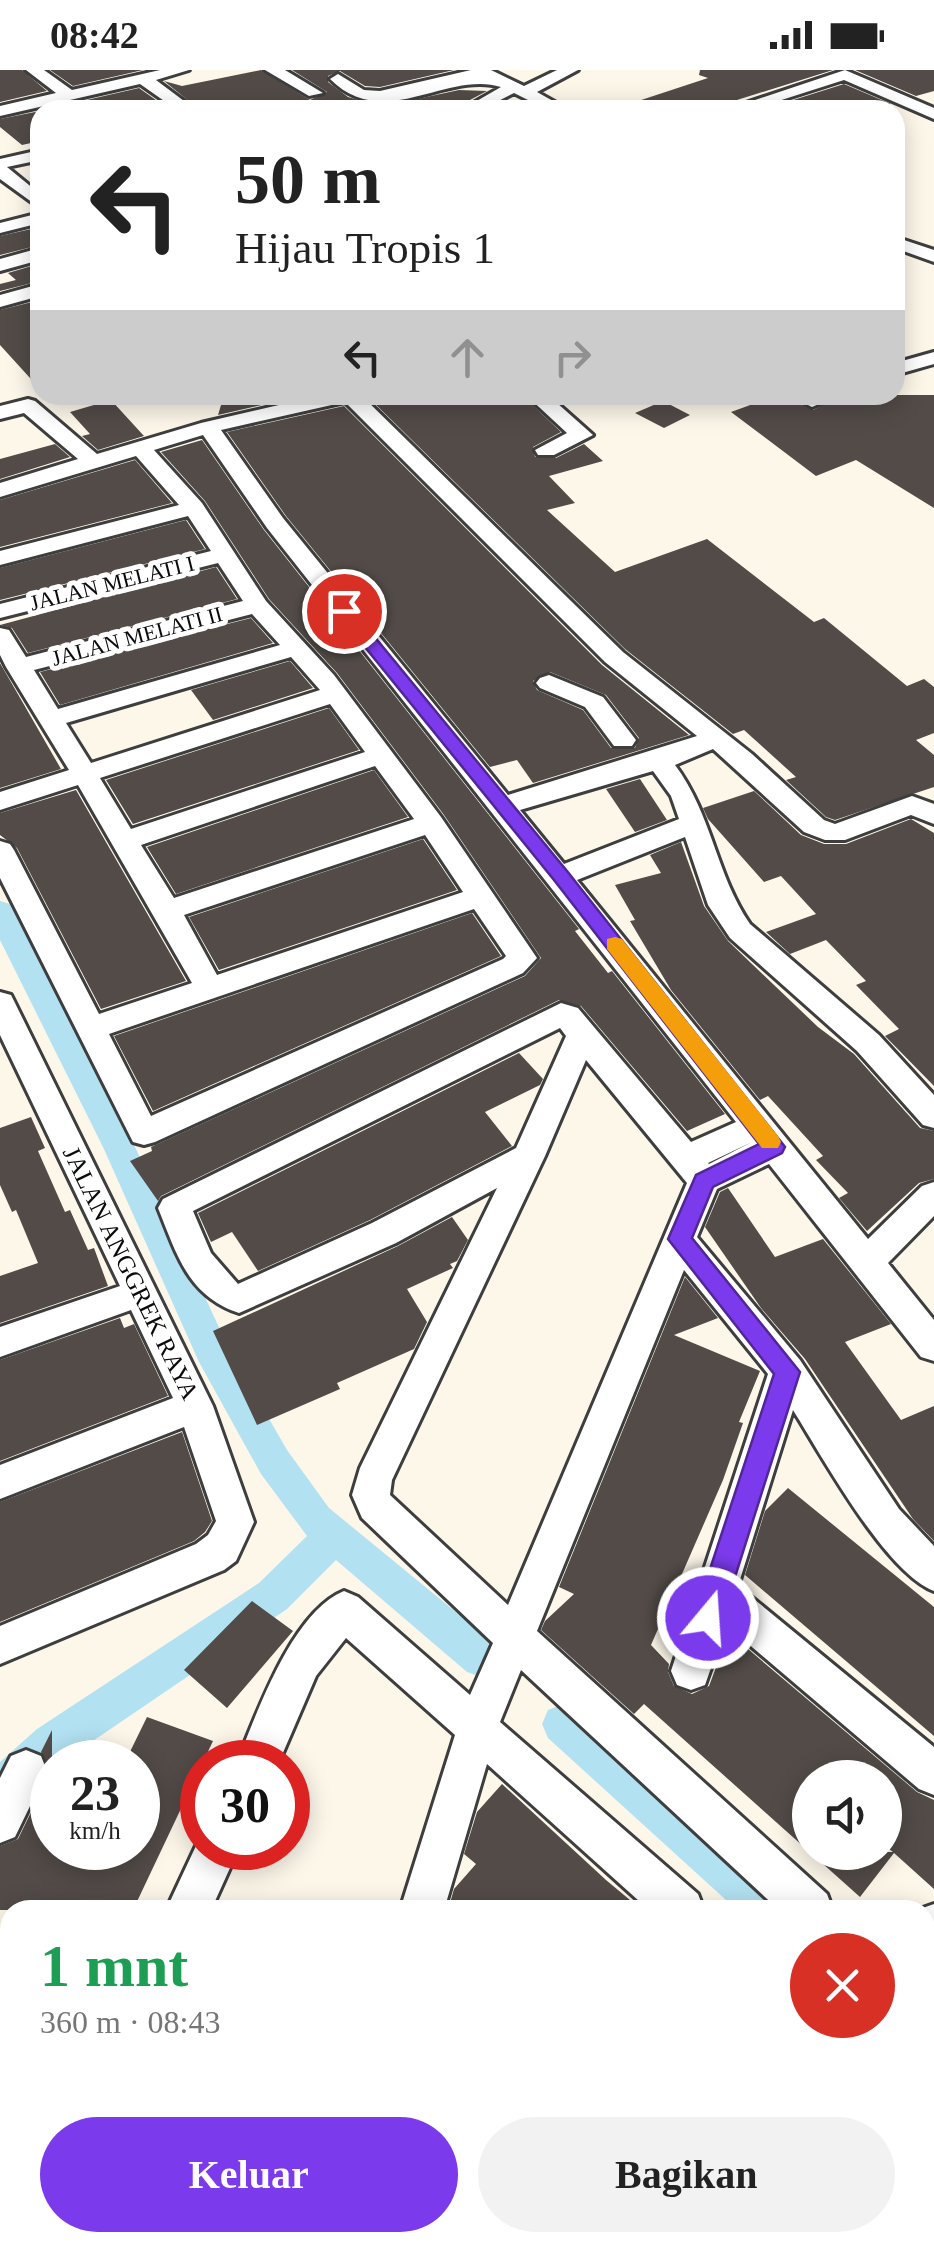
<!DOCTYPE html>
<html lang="id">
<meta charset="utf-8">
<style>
body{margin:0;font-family:"Times New Roman",serif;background:#f2f2f2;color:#222;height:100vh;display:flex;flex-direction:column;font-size:38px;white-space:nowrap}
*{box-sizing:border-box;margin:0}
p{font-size:32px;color:#767676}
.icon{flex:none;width:55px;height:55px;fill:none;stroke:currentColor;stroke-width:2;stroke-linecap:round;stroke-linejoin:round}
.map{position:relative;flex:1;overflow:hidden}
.panel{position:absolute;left:0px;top:1830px;width:935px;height:352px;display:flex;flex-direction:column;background:#fff;border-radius:30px 30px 0 0;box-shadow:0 5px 25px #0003}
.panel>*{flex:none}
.banner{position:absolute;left:30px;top:30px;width:875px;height:305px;border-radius:30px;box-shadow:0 5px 25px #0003;background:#fff;color:#222;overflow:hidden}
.fabs{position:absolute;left:792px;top:1690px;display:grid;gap:20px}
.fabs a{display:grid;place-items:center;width:110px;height:110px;border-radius:50%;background:#fff;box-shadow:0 5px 25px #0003;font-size:50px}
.speed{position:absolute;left:30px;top:1670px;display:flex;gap:20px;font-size:50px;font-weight:700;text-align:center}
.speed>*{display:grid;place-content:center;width:130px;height:130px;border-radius:50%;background:#fff;box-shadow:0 5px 25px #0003;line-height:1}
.speed small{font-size:25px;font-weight:400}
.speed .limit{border:15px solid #d22;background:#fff;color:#111}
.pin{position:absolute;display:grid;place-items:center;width:85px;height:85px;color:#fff;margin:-42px;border:5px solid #fff;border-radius:50%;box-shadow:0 2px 10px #0007}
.me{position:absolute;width:110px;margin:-55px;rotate:18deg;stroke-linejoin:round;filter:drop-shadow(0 0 8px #0008)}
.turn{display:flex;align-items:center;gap:35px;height:210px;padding:0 40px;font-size:45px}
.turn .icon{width:130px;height:130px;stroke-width:2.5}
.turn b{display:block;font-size:70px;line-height:85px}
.lanes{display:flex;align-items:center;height:95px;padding:0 40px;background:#0003;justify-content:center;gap:50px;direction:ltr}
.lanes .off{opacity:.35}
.round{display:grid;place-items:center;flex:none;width:105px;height:105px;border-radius:52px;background:#f2f2f2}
.head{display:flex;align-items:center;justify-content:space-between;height:170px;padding:0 40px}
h1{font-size:60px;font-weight:700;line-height:75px;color:#1e9e55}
.primary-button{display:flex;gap:20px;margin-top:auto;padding:20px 40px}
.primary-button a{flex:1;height:115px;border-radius:60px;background:#7c3aed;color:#fff;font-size:40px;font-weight:700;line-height:115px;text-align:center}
.primary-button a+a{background:#f2f2f2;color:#222}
.status{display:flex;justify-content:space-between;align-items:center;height:70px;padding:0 50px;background:#fff;direction:ltr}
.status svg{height:28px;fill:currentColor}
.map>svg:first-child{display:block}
</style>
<div class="status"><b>08:42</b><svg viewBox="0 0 49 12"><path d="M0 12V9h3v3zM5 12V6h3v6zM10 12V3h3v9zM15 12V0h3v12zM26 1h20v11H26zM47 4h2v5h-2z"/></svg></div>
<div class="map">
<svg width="934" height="2182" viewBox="0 0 934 2182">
<rect width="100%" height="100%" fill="#fdf7ea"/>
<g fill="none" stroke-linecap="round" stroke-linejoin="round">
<path fill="#b2e1f1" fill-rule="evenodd" d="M 0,831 L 10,834 L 14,841 L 135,1077 L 231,1283 L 287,1380 L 329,1438 L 495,1574 L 501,1588 L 495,1602 L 481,1607 L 467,1602 L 336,1490 L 287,1539 L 62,1692 L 52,1692 L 52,1701 L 15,1735 L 0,1741 L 0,1692 L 37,1659 L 259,1513 L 307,1466 L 261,1404 L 199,1292 L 103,1077 L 0,870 Z
M 563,1634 L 578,1640 L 786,1824 L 792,1840 L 737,1840 L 548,1668 L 542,1654 L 548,1640 Z
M 925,1956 L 934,1960 L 934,2010 L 925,2006 Z"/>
</g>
<path fill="#524b48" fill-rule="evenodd" d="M 0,0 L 22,0 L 47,21 L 0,32 Z
M 50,0 L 143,0 L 73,16 Z
M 261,0 L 310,30 L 327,22 L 292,0 L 454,0 L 380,17 L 365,16 L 340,1 L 328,6 L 328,12 L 348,27 L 372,34 L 394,34 L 459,20 L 487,21 L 451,40 L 430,40 L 409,33 L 362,40 L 200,40 L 164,11 L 182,16 Z
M 700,0 L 833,0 L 705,40 L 627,40 L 626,35 L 708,8 L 699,5 Z
M 855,0 L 934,0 L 934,21 L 916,26 Z
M 844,14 L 891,34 L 873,40 L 805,40 L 787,32 Z
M 139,18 L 170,40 L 43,40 Z
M 40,41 L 40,71 L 22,75 L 0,57 L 0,49 Z
M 40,157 L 40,175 L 0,185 L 0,166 Z
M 35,195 L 40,200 L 40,211 L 0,221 L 0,214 L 16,210 L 8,203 Z
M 40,230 L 40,319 L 0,275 L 0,240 Z
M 224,325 L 305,325 L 218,345 Z
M 366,325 L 522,325 L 561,362 L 533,377 L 535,387 L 556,388 L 584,374 L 603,391 L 549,406 L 575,433 L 547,440 L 615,502 L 707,469 L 814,552 L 824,548 L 907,616 L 924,609 L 934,617 L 934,663 L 916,670 L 934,685 L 934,717 L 835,750 L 826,747 L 786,710 L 796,707 L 744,660 L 733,664 L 625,579 Z
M 778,325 L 813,340 L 843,325 L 934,325 L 934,438 L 856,390 L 816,406 L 731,342 Z
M 111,330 L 144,366 L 98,380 L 82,366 L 90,364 L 70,342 Z
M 663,331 L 690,345 L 664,358 L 635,343 Z
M 344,336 L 602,595 L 689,665 L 533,713 L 517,690 L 490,697 L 286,446 L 227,362 ZM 550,602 L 606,625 L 639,668 L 635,678 L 611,678 L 583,640 L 537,620 L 533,611 Z
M 202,370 L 264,460 L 579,859 L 575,861 L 608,903 L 612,901 L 725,1044 L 687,1061 L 581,936 L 559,930 L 161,1126 L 158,1131 L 130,1091 L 152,1081 L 151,1077 L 525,906 L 541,888 L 444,745 L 337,603 L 269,529 L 205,431 L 161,382 Z
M 55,374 L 70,387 L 0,409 L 0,389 Z
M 135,390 L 172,433 L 0,477 L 0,430 Z
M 186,450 L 205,479 L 0,530 L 0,498 Z
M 216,497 L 237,529 L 28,583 L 12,558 L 0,555 Z
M 251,548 L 273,573 L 60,635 L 40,602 Z
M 290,591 L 313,618 L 213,650 L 191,620 Z
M 0,593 L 61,699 L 0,718 Z
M 329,638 L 359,680 L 133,754 L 106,710 Z
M 374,700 L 408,747 L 176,824 L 147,777 Z
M 640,709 L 667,750 L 635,762 L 606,719 Z
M 76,720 L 186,911 L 101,939 L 17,778 L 0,765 L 0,743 Z
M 754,721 L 801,765 L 824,774 L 846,774 L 911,749 L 934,763 L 934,1016 L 885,966 L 899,959 L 856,915 L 866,911 L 826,870 L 790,884 L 766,862 L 816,844 L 781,806 L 764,812 L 708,749 L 703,738 Z
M 423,769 L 457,820 L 219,900 L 189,847 Z
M 681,772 L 704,836 L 728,871 L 818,957 L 854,984 L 920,1058 L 934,1061 L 934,1109 L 919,1113 L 867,1161 L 839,1128 L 848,1123 L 816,1090 L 823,1086 L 768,1026 L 760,1030 L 671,920 L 630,851 L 635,850 L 615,815 L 661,803 L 650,785 Z
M 472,843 L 501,886 L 153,1041 L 114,966 Z
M 519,983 L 543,1009 L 540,1015 L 485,1042 L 512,1076 L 370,1150 L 258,1201 L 232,1162 L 211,1172 L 198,1143 Z
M 31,1047 L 45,1078 L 38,1081 L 65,1142 L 70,1140 L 88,1180 L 94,1178 L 108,1216 L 0,1253 L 0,1206 L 38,1193 L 16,1140 L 12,1142 L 0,1115 L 0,1058 Z
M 728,1118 L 775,1187 L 823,1169 L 891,1254 L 845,1272 L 901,1350 L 934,1336 L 934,1471 L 913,1449 L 805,1289 L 761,1238 L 705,1157 L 720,1122 Z
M 452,1147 L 468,1170 L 457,1191 L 450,1194 L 453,1198 L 407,1219 L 427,1252 L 414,1279 L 337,1313 L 340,1319 L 257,1355 L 213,1261 L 398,1176 Z
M 685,1207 L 718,1248 L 674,1265 L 760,1301 L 739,1352 L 743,1353 L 723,1410 L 651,1575 L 669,1594 L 668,1602 L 674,1616 L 692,1624 L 709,1616 L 729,1563 L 917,1722 L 934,1730 L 934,1819 L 894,1783 L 860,1827 L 644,1634 L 634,1644 L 541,1560 L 545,1551 L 574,1524 L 559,1517 ZM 810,1708 L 885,1708 L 885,1776 L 893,1782 L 810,1782 Z
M 120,1248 L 124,1258 L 134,1254 L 168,1326 L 0,1391 L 0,1290 Z
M 182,1362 L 212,1451 L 205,1462 L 194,1471 L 0,1552 L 0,1432 Z
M 788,1418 L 934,1537 L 934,1666 L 745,1505 L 765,1441 Z
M 252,1531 L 293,1561 L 227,1638 L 184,1600 Z
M 147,1647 L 213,1671 L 133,1840 L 0,1840 L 0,1776 L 18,1769 L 50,1703 L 41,1682 L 52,1660 L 52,1778 L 138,1778 L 138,1692 L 125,1692 Z
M 502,1714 L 606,1810 L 642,1840 L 448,1840 L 454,1819 L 476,1794 L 464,1784 L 477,1742 Z"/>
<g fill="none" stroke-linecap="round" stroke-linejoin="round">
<g stroke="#3e3e3e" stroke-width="6">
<path id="minor" d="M 26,0 L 44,0 L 72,20 L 160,0 L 189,0 L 156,10 L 196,40 L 177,40 L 140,14 L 0,46 L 0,36 L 56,23 Z
M 265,0 L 285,0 L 323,23 L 309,26 Z
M 471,0 L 491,0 L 524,16 L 557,0 L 578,0 L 537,22 L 569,40 L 548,40 L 514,23 L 481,40 L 461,40 L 501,17 C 446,0 384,63 330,9 L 338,4 L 364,20 L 380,21 Z
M 845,0 L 934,38 L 934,49 L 844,10 L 750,40 L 725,40 Z
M 40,80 L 40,90 L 7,97 L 40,124 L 40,138 L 0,109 L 0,89 Z
M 40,143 L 40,153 L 0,163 L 0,153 Z
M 895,167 L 934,180 L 934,192 L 895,178 Z
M 40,178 L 40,190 L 0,201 L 0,189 Z
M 40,214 L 40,226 L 0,237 L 0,225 Z
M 934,282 L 934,294 L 895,305 L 895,293 Z
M 322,325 L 361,325 L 623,582 L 752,684 L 824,750 L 835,754 L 912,726 L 934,734 L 934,754 L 911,745 L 845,770 L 825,770 L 804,762 L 713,679 L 675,695 C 712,744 716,805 750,854 L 879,965 L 934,1025 L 934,1058 L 923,1055 L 857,981 L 730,868 L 708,835 L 685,767 L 577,810 L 868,1169 L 922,1116 L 934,1112 L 934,1146 L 888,1193 L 934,1250 L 934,1291 L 921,1287 L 769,1094 L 717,1119 L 697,1167 L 800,1290 L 899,1439 L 934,1476 L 934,1521 C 885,1502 822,1386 793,1340 L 738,1516 L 934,1677 L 934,1725 L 919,1719 L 726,1555 L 705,1615 L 691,1620 L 677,1615 L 671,1601 L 768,1304 L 684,1200 L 537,1561 L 827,1824 L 833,1840 L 779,1840 L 521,1600 L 500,1652 L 698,1824 L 704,1840 L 649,1840 L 487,1694 L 444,1840 L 400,1840 L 455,1665 L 346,1568 L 316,1606 L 279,1692 L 237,1692 C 257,1643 292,1542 344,1521 L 358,1527 L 470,1625 L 493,1573 L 362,1448 L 352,1425 L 360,1398 L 497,1118 L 396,1173 L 239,1243 C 188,1226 177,1185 158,1138 L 163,1129 L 561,933 L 578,938 L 691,1072 L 736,1052 L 267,458 L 203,365 L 154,380 L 202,433 L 266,531 L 334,605 L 441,747 L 537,888 L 523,903 L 155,1072 L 144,1075 L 133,1072 L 0,808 L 0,771 L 10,774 L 14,780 L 99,944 L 192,913 L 78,715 L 0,740 L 0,722 L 69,700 L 6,597 L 0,585 L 0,558 L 9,560 L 26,587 L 243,531 L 218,493 L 0,548 L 0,534 L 211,481 L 188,446 L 0,495 L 0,481 L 179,435 L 136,386 L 0,427 L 0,413 L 78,389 L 24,343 L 0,349 L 0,336 L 28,329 L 35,331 L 97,384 L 201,353 ZM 345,332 L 605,592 L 697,666 L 508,725 L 283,448 L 221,360 ZM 252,544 L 280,575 L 58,639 L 34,600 ZM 291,587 L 320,620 L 91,693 L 66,653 ZM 330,634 L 365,682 L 131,759 L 100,708 ZM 375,696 L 414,749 L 174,828 L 141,775 ZM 653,701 L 671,726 L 679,749 L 564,794 L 520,740 ZM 425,765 L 463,822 L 217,905 L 184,845 ZM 474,839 L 506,886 L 503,889 L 151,1046 L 109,964 ZM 560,958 L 566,966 L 516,1078 L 372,1153 L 238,1214 L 211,1183 L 193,1141 ZM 586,990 L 687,1113 L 508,1535 L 390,1425 L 392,1410 L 545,1086 ZM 752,1072 L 709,1094 L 708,1093 Z
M 526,325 L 548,325 L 593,365 L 554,385 L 538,385 L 535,380 L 567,363 Z
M 788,325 L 840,325 L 812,337 Z
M 549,605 L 603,627 L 636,670 L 632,676 L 614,676 L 585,637 L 540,618 L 536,613 L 540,608 Z
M 0,922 L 11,925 L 15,933 L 213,1336 L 254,1452 L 236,1491 L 224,1500 L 0,1594 L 0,1556 L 196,1474 L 208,1465 L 216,1451 L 184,1357 L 0,1429 L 0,1395 L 173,1328 L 131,1240 L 0,1287 L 0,1257 L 120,1216 L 0,965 Z
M 26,1680 L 41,1686 L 47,1701 L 15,1767 L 0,1773 L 0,1708 L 11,1686 Z
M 202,1763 L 202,1778 L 239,1778 L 211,1840 L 166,1840 Z
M 934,1834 L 934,1878 L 925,1881 L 925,1840 L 917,1840 Z
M 925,2043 L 934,2047 L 934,2099 L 925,2095 Z
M 0,2085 L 10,2089 L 10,2143 L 0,2139 Z
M 10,2166 L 10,2172 L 56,2172 L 53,2182 L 3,2182 Z
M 265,2172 L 315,2172 L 311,2182 L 261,2182 Z
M 378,2172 L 431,2172 L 435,2182 L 382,2182 Z
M 702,2172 L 756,2172 L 760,2182 L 706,2182 Z"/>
</g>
<use href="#minor" fill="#fff" fill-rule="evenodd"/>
</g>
<path fill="#7c3aed" stroke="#51269a" stroke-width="2.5" d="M 344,536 L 350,537 L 567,801 L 785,1077 L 782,1083 L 713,1117 L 692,1168 L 800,1302 L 722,1548 L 718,1558 L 708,1562 L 698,1558 L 694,1548 L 774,1304 L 668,1169 L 696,1105 L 759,1074 L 554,810 L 339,545 L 339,537 Z"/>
<path fill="#f59e0b" d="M 615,867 L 622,869 L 778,1066 L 781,1072 L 778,1078 L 762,1078 L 607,879 L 607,869 Z"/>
<g text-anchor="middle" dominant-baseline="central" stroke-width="10" stroke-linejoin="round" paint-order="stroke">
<g font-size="22" fill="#0b0b0b" stroke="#fff">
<text transform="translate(112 513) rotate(-14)">JALAN MELATI I</text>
<text transform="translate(137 566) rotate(-15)">JALAN MELATI II</text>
</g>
<g font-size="25" fill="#0b0b0b" stroke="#fff">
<text transform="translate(131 1203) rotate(64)">JALAN ANGGREK RAYA</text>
</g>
</g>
</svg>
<div class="fabs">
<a><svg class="icon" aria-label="sound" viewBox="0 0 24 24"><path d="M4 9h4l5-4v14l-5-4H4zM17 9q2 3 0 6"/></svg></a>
</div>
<div class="speed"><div>23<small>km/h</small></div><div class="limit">30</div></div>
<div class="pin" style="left:344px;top:541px;background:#d93025"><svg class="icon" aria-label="arrive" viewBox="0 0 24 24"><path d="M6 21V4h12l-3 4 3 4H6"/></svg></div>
<svg class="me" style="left:708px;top:1548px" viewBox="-20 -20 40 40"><circle r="17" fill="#7c3aed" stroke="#fff" stroke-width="3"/><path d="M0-11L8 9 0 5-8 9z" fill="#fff"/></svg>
<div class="banner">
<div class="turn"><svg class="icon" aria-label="left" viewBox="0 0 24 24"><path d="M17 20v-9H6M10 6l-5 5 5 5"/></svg><div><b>50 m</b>Hijau Tropis 1</div></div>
<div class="lanes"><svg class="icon" aria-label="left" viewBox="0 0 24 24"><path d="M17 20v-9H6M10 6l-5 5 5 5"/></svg><svg class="icon off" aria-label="ahead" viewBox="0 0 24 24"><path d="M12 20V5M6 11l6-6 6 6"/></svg><svg class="icon off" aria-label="right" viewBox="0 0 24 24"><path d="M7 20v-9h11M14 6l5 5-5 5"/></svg></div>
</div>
<section class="panel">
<div class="head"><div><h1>1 mnt</h1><p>360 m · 08:43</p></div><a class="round" style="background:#d93025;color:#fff"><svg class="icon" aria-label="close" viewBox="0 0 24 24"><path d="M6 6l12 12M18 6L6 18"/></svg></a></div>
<div class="primary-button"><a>Keluar</a><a>Bagikan</a></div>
</section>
</div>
